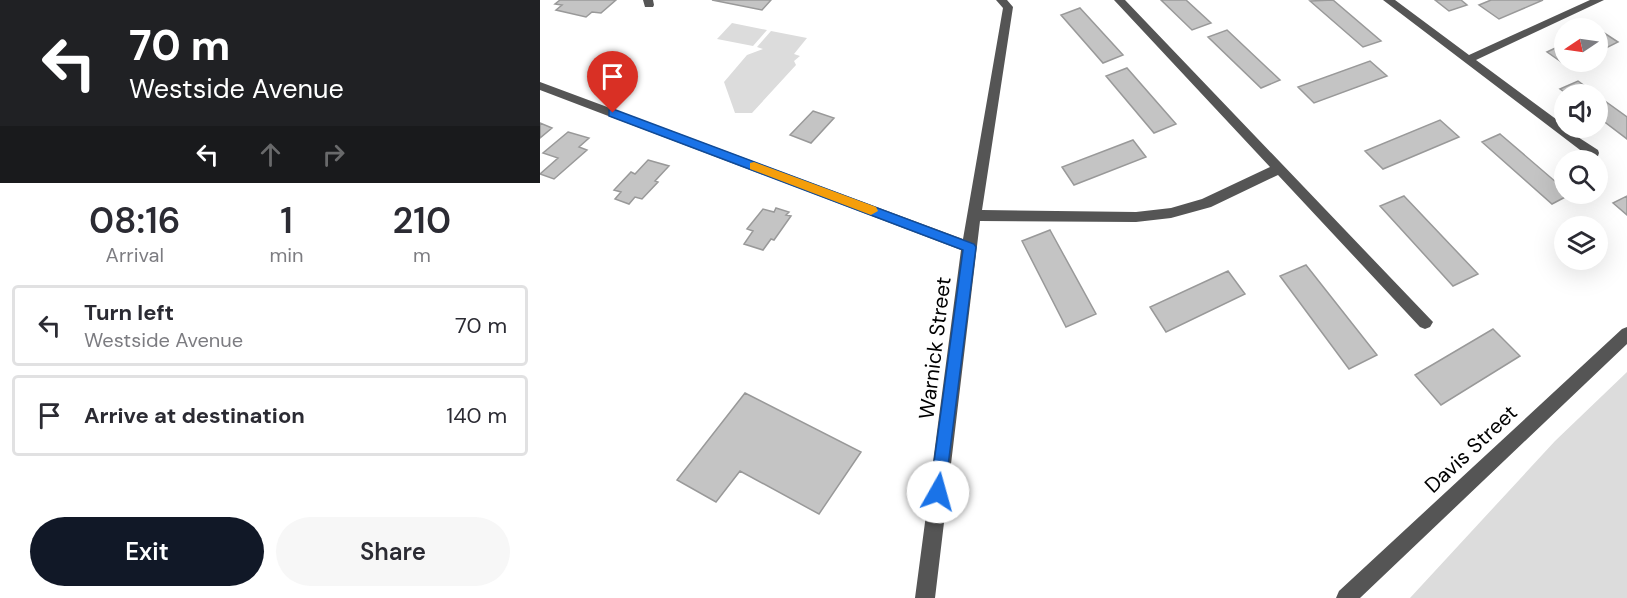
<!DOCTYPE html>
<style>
body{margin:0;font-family:"DM Sans",sans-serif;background:#f7f7f7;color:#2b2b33;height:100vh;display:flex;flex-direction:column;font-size:22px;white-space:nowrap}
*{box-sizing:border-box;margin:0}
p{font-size:20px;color:#7c7c81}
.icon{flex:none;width:33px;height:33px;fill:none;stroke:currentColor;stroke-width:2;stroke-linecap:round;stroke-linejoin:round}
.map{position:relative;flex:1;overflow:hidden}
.sheet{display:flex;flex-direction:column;background:#fff;width:540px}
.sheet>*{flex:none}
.banner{background:#202124;color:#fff;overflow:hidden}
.needle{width:39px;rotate:257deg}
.fabs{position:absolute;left:1014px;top:18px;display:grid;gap:12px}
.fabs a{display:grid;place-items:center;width:54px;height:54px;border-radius:50%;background:#fff;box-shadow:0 6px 24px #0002;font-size:30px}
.pin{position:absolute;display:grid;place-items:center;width:51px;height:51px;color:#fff;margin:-62px -26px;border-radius:50% 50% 50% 0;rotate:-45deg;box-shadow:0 0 6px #0007}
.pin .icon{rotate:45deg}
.me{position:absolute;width:66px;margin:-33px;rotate:7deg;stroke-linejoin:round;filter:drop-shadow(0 0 4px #0008)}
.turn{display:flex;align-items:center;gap:21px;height:126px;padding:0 30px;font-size:27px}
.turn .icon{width:78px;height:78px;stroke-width:2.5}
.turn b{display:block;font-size:42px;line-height:51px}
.lanes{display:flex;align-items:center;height:57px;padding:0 30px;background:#0003;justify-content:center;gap:30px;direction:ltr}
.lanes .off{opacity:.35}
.eta{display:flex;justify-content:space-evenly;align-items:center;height:102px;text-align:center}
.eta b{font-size:36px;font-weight:600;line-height:42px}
.button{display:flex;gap:12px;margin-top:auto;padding:12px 30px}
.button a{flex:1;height:69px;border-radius:36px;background:#111827;color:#fff;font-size:24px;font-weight:600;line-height:69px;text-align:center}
.button a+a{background:#f7f7f7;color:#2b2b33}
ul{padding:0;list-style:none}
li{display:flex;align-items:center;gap:18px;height:81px;margin:0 12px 9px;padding:0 18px;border:3px solid #e1e1e2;border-radius:6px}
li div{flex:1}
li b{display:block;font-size:22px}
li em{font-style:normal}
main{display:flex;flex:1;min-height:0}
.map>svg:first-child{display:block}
</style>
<main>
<section class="sheet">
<div class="banner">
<div class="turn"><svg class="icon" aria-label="left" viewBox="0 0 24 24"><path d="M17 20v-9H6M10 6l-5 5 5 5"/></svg><div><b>70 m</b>Westside Avenue</div></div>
<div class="lanes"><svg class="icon" aria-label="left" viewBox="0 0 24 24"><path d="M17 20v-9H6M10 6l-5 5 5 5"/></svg><svg class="icon off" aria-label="ahead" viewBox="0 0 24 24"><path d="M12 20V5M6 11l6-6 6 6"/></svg><svg class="icon off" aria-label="right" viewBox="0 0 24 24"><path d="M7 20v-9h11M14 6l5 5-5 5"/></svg></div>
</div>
<div class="eta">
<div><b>08:16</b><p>Arrival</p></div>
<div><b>1</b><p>min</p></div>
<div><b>210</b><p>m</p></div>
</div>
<ul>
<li><svg class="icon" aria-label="left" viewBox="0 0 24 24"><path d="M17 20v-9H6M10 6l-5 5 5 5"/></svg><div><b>Turn left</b><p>Westside Avenue</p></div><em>70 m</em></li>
<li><svg class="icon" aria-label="arrive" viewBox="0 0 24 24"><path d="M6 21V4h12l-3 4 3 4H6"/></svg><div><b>Arrive at destination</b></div><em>140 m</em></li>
</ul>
<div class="button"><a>Exit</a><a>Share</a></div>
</section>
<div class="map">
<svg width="1087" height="598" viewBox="0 0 1087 598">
<rect width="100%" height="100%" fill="#fff"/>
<path fill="#dcdcdc" d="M 192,23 L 227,30 L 213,46 L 177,39 Z
M 231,31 L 267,38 L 254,54 L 260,56 L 254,61 L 256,65 L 212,113 L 195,113 L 184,82 L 207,55 L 223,49 L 217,47 Z
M 1087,372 L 1087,598 L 870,598 L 1015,441 Z"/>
<path fill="#c4c4c4" stroke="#999" stroke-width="1.5" d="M 20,0 L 76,0 L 61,13 L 52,12 L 46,17 L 16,10 L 22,5 L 15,4 Z
M 172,0 L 231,0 L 222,10 Z
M 621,0 L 646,0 L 671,23 L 652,30 Z
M 793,0 L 841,41 L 823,47 L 770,1 Z
M 895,0 L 921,0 L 927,5 L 909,11 Z
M 951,0 L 1003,0 L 959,19 L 939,5 Z
M 540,8 L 583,55 L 563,63 L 521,15 Z
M 1058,29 L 1078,42 L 1058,52 Z
M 687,30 L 740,80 L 721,88 L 668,37 Z
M 1024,44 L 1024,62 L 1037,62 L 1027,66 L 1007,52 Z
M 830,61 L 847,76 L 774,103 L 758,87 Z
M 587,68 L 636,124 L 614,133 L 566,76 Z
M 1038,81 L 1056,94 L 1027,94 L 1020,89 Z
M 1058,96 L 1087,117 L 1087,139 L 1058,117 Z
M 273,111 L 294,118 L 271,143 L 250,135 Z
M 900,120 L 919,137 L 843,169 L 825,151 Z
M 0,123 L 12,128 L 0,138 Z
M 28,132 L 49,138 L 39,147 L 47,150 L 14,179 L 0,174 L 18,158 L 3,153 Z
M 960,134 L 1024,189 L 1024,194 L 1031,194 L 1012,204 L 942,142 Z
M 593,140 L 606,157 L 534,185 L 522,167 Z
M 108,160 L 129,166 L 115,181 L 118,182 L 102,199 L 95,197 L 89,204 L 75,199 L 81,192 L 74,190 L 91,172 L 95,174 Z
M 864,196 L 938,274 L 913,286 L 840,206 Z
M 1087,196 L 1087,215 L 1073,203 Z
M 236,208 L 249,212 L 246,215 L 251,216 L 234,240 L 231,239 L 223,250 L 204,244 L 213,231 L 207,229 L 223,209 L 234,212 Z
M 510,230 L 556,314 L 526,327 L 482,241 Z
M 766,265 L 837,355 L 809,369 L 740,276 Z
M 688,271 L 705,294 L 626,332 L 610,307 Z
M 953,329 L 980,356 L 901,405 L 875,375 Z
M 205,393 L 321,452 L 279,514 L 200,471 L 176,502 L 137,480 Z"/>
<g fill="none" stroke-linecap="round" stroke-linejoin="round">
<path fill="#555" fill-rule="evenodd" d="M 103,0 L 113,0 L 114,5 L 113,7 L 105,7 Z
M 456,0 L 467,0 L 473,7 L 442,210 L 596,212 L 631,208 L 662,199 L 730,167 L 574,0 L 585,0 L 893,322 L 890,327 L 885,329 L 880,327 L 738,175 L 671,207 L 631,218 L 596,222 L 440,221 L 395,598 L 375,598 L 421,250 L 0,90 L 0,82 L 423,239 L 463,8 Z
M 843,0 L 855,0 L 929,55 L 1050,0 L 1064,0 L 936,60 L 1024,125 L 1024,128 L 1058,150 L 1059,153 L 1058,156 L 1048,156 Z
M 1087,327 L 1087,344 L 820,598 L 796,598 L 799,591 L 1082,329 Z"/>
</g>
<path fill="#1a73e8" stroke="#114b97" stroke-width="1.5" d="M 73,109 L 434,244 L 436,247 L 404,497 L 398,500 L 393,497 L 390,492 L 423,250 L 69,116 L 69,110 Z"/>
<path fill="#f59e0b" d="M 214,162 L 336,207 L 338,211 L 331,215 L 210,169 L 210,163 Z"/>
<g text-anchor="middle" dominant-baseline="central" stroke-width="5" stroke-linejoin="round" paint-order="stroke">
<g font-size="21" fill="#000" stroke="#fff">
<text transform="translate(395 348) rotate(-83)">Warnick Street</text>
<text transform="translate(931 449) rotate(-43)">Davis Street</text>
</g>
</g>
</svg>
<div class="fabs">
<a><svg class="needle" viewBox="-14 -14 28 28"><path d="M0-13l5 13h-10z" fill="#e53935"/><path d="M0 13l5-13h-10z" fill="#7c7c81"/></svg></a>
<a><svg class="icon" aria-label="sound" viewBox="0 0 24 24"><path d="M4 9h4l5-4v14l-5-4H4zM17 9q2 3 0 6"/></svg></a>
<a><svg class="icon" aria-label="search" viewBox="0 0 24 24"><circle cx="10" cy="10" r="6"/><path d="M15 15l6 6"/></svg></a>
<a><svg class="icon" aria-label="layers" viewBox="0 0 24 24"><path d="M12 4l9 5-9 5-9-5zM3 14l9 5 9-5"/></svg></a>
</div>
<div class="pin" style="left:73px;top:113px;background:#d93025"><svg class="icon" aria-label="arrive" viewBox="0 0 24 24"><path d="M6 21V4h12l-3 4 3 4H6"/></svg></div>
<svg class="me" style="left:398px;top:492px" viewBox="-20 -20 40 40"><circle r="19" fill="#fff"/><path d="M0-13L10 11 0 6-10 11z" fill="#1a73e8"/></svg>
</div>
</main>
